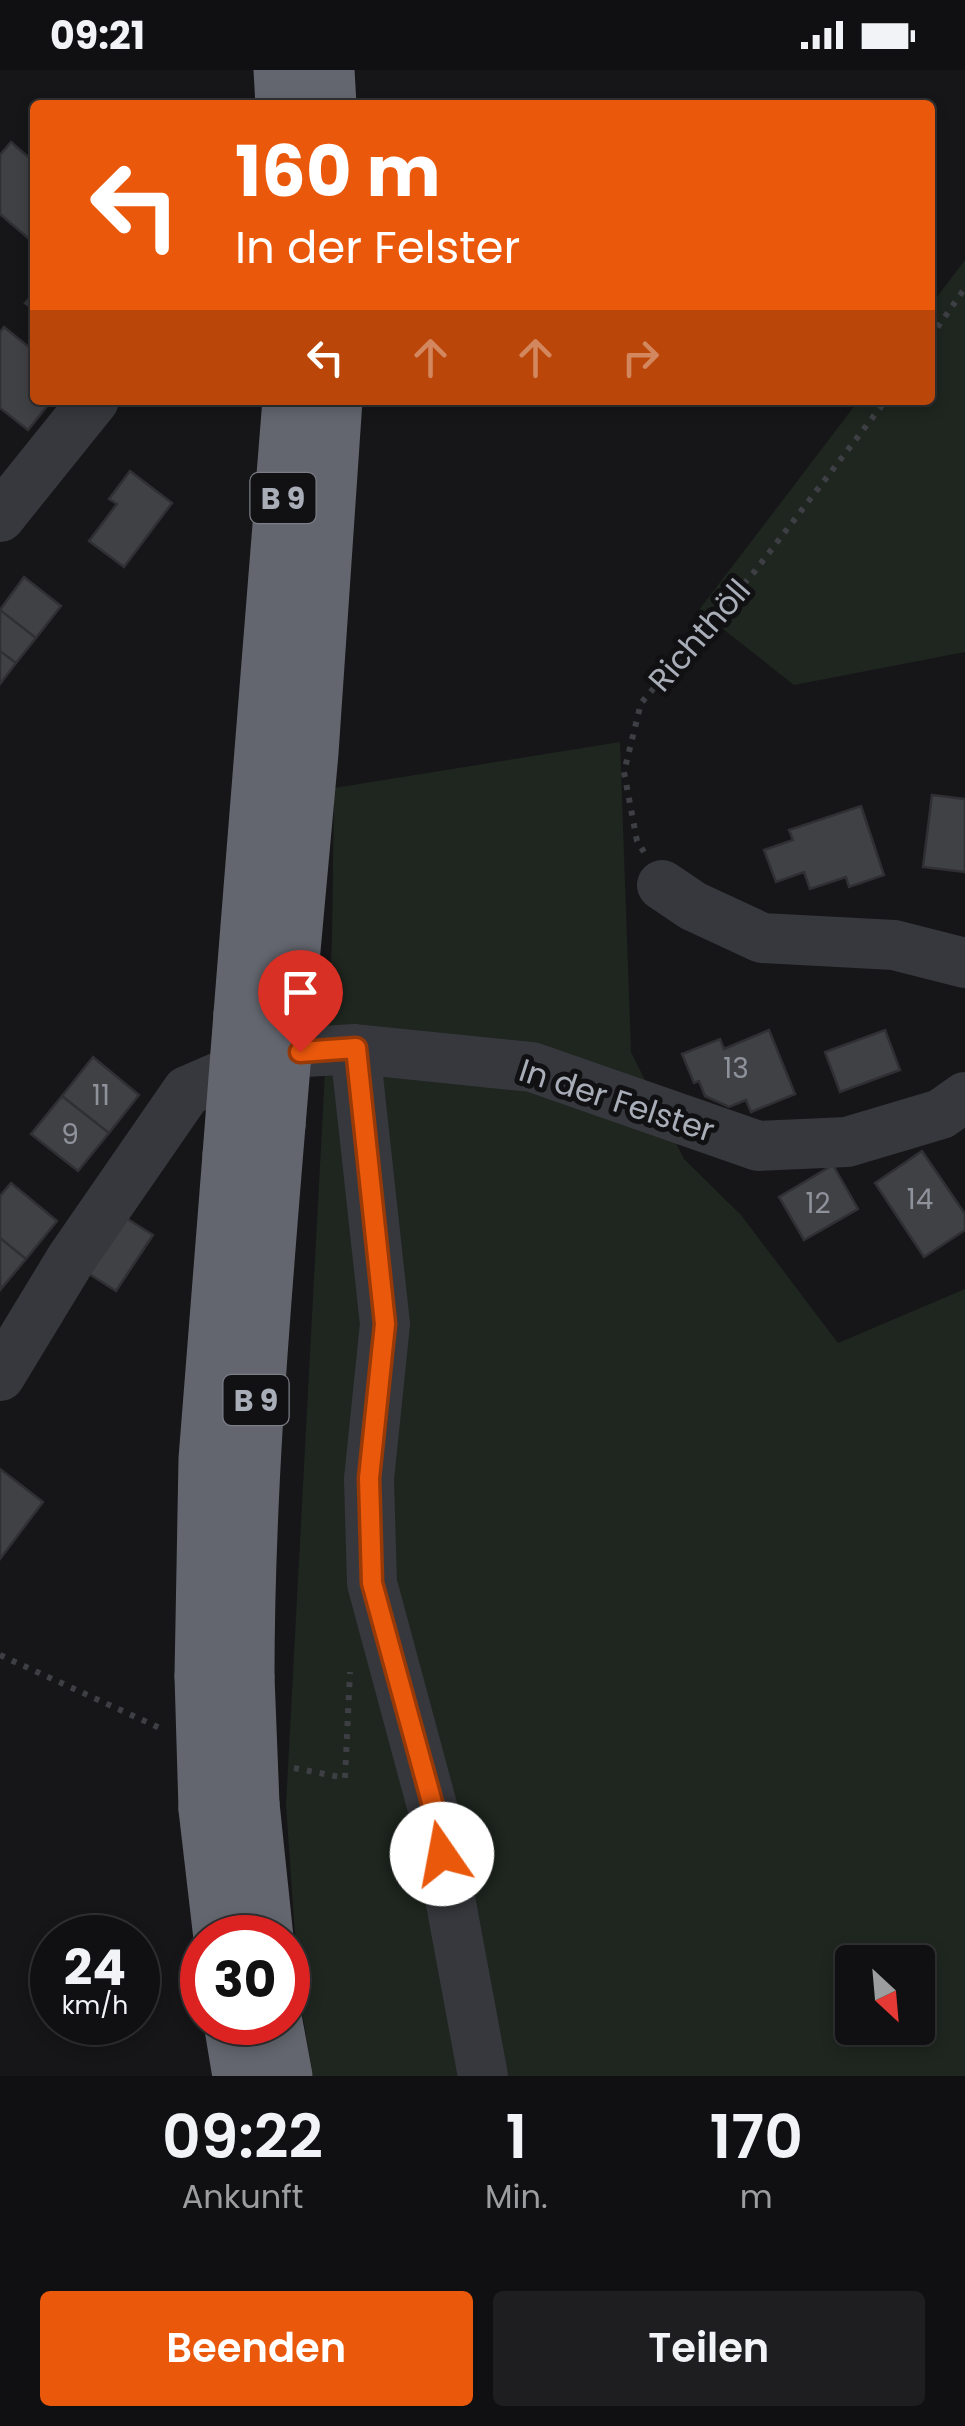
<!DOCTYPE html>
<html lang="de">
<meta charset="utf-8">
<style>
body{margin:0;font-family:Poppins,sans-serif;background:#1e1e20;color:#f1f3f6;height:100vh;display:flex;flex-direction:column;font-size:38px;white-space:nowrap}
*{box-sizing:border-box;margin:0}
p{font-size:32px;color:#9c9d9f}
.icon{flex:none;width:55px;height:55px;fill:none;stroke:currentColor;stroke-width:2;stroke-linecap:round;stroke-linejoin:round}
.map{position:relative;height:2006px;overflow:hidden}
.side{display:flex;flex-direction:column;background:#101012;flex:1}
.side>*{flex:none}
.banner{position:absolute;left:30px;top:30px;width:905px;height:305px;border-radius:10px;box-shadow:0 5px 15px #0003,0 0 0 2px #303032;background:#ea580c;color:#fff;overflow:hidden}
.needle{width:65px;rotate:154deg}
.fabs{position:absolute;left:835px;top:1875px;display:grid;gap:20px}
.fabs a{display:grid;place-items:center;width:100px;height:100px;border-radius:10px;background:#101012;box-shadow:0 5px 15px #0003,0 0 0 2px #303032;font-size:50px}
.speed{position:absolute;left:30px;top:1845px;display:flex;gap:20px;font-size:50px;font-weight:700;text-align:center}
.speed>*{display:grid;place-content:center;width:130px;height:130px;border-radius:50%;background:#101012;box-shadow:0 5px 15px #0003,0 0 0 2px #303032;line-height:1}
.speed small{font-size:25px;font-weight:400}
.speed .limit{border:15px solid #d22;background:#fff;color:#111}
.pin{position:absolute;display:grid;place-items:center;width:85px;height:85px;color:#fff;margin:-102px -42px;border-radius:50% 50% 50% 0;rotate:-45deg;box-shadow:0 0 10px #0007}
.pin .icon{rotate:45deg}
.me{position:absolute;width:110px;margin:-55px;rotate:348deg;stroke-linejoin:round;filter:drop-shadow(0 0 8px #0008)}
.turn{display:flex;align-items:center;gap:35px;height:210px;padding:0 40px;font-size:45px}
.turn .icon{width:130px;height:130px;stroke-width:2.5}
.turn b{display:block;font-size:70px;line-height:85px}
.lanes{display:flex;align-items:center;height:95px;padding:0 40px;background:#0003;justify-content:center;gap:50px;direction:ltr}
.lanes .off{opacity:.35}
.eta{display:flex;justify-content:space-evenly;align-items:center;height:170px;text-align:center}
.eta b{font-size:60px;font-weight:600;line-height:70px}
.primary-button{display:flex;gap:20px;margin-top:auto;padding:20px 40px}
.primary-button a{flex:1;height:115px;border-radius:10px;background:#ea580c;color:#fff;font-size:40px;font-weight:600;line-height:115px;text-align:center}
.primary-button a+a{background:#1e1e20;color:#f1f3f6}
.status{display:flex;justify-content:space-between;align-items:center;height:70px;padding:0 50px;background:#101012;direction:ltr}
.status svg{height:28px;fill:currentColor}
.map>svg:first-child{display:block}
</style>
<div class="status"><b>09:21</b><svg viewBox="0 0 49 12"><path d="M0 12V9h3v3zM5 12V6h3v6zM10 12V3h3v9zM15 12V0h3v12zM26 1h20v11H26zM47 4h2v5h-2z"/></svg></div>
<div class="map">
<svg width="965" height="2006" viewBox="0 0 965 2006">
<rect width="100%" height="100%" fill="#161618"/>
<path fill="#1e261f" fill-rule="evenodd" d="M 965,190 L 965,582 L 794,615 L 699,540 L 859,330 L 930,330 L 930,236 Z
M 620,672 L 631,982 L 684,1089 L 741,1145 L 838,1273 L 965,1219 L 965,2006 L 313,2006 L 299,1924 L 286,1735 L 332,870 L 334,718 ZM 852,1892 L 918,1892 L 918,1958 L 852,1958 Z"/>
<path fill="#404145" stroke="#303034" stroke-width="2.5" d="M 11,72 L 35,93 L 35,160 L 28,168 L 0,144 L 0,85 Z
M 35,222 L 35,241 L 25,233 Z
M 4,257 L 35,282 L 35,330 L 52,330 L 28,360 L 0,338 L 0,262 Z
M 130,401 L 172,433 L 124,497 L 89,471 L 117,434 L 109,429 Z
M 24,507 L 61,536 L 36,568 L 0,540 Z
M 0,540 L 36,568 L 16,593 L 0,581 Z
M 0,581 L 16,593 L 0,614 Z
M 932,725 L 965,729 L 965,802 L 923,797 Z
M 861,736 L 884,805 L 849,817 L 846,807 L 810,819 L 804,802 L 776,812 L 764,780 L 793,770 L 789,760 Z
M 769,960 L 795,1024 L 751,1042 L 746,1030 L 729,1037 L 705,1026 L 699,1011 L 694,1013 L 682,984 L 720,969 L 724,979 Z
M 885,960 L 900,1000 L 840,1022 L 825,982 Z
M 93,987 L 139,1025 L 109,1063 L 62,1026 Z
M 62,1026 L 109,1063 L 78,1101 L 31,1064 Z
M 922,1081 L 965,1144 L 965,1160 L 924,1187 L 875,1113 Z
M 833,1095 L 858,1139 L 804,1170 L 779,1127 Z
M 11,1113 L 57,1151 L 26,1189 L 0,1168 L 0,1126 Z
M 123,1146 L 153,1165 L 116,1221 L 86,1202 Z
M 0,1168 L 26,1189 L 0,1220 Z
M 0,1399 L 43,1432 L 0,1489 Z"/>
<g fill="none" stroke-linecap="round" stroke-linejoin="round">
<path stroke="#3d3f44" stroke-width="6" stroke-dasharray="5 8" stroke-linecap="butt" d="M 930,268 L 965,218
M 644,782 L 637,771 L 624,702 L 641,633 L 755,501 L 886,330
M 0,1585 L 162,1659
M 294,1698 L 345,1708 L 350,1602"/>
<path stroke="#37383d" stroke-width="50" d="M 0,447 L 94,330
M 662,815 L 693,836 L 762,868 L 894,875 L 965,893
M 355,979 L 385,1254 L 369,1409 L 372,1513 L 435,1747 L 483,2006
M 0,1306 L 71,1189 L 187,1021 L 272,984 L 355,979 L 532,997 L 758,1076 L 847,1072 L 941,1044 L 965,1027"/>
<path stroke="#63666e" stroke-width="55" d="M 281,0 L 283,35
M 327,0 L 329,35
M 289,924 L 311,683 L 335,330
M 241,944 L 290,330
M 202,1606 L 206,1389 L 230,1085
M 247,1607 C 247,1422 263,1239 278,1055
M 252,1734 L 266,1868
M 206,1739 L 221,1868
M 231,1952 L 240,2006
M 275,1952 L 285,2006"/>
<path stroke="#63666e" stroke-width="55" d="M 278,1055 L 289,924
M 230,1085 L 241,944
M 202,1606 L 206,1739
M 247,1607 L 252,1734"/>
</g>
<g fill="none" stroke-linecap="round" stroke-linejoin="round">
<g stroke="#983908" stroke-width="25">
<path id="route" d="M 300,982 L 356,978 L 385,1254 L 369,1408 L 372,1513 L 436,1747 L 442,1784"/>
</g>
<use href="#route" stroke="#ea580c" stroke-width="18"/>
</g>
<g text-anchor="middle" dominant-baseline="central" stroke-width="10" stroke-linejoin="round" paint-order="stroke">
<g font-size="28" fill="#8e929b">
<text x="736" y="998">13</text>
<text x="101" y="1025">11</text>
<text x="70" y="1064">9</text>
<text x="920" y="1129">14</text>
<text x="818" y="1133">12</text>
</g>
<g fill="#111113" stroke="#7b7e86" stroke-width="2.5">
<rect x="250.5" y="403" width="65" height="50" rx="8"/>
<rect x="223.5" y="1305" width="65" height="50" rx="8"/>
</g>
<g font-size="30" font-weight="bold" fill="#a8adb8">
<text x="283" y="428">B 9</text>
<text x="256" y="1330">B 9</text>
</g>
<g font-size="32" fill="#a8adb8" stroke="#111113">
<text transform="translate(699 565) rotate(-49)">Richthöll</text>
<text transform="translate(617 1030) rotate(18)">In der Felster</text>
</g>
</g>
</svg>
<div class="fabs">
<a><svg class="needle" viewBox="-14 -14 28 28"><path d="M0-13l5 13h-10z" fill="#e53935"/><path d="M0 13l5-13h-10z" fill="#9c9d9f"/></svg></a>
</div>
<div class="speed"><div>24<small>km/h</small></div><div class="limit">30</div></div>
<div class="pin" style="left:300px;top:982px;background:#d93025"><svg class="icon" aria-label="arrive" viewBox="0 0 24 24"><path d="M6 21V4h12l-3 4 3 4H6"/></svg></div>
<svg class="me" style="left:442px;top:1784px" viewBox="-20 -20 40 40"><circle r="19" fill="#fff"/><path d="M0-13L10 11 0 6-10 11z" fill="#ea580c"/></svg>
<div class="banner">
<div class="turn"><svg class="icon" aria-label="left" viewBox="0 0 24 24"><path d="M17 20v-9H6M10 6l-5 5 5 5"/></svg><div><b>160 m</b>In der Felster</div></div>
<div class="lanes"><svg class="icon" aria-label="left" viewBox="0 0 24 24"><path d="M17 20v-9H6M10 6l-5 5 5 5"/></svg><svg class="icon off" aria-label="ahead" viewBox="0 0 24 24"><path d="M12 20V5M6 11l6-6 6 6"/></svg><svg class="icon off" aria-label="ahead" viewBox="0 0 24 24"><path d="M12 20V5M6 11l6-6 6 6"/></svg><svg class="icon off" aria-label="right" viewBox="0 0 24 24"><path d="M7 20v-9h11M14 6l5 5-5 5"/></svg></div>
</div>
</div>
<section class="side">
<div class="eta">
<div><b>09:22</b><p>Ankunft</p></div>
<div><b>1</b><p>Min.</p></div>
<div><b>170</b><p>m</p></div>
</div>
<div class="primary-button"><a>Beenden</a><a>Teilen</a></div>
</section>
